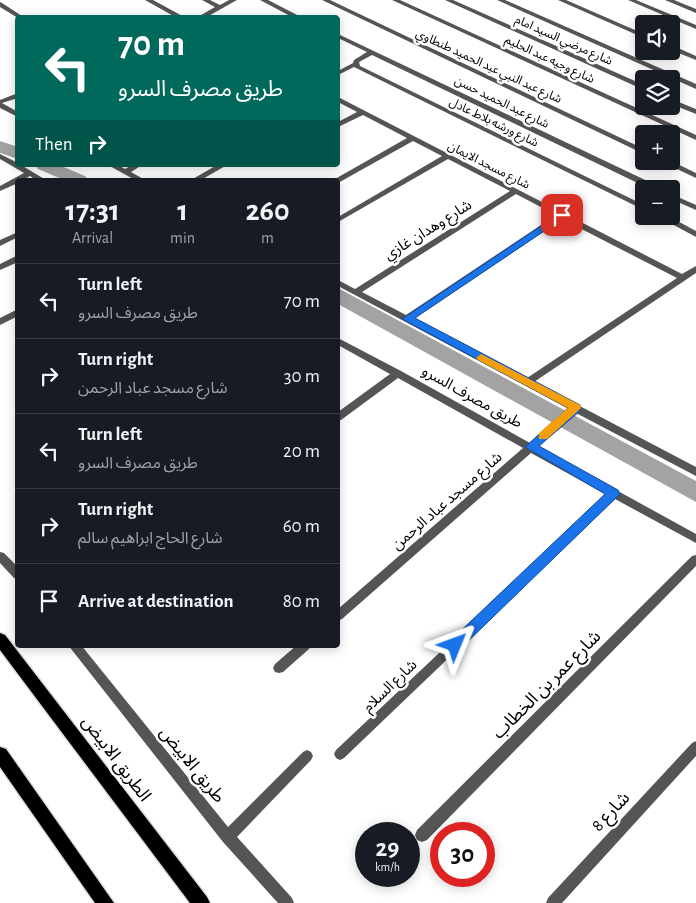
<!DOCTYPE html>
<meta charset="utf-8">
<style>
body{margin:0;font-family:"Alegreya Sans","Noto Sans Arabic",sans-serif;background:#242831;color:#f1f3f6;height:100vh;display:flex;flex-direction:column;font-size:19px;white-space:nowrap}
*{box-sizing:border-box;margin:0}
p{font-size:16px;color:#9ea1a6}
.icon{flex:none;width:28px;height:28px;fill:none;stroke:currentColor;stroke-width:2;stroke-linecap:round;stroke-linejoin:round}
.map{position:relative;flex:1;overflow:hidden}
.sheet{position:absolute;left:15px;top:178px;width:325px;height:470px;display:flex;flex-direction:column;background:#171b24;border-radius:5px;box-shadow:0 2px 12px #0003}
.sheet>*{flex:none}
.hud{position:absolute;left:15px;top:15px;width:325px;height:152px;border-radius:5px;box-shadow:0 2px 12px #0003;background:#00695c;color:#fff;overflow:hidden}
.tools{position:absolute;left:635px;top:15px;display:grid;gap:10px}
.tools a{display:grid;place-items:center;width:45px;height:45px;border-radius:5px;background:#171b24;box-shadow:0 2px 12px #0003;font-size:25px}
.speed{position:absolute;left:355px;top:822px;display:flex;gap:10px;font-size:25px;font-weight:700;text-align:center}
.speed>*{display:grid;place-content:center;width:65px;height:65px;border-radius:50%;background:#171b24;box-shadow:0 2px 12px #0003;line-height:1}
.speed small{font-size:12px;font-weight:400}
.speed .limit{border:8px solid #d22;background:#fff;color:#111}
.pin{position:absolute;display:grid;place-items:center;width:42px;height:42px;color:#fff;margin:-21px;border-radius:10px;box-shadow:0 2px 8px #0006}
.me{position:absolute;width:55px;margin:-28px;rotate:46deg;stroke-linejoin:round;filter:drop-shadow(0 0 4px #0008)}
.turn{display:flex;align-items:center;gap:18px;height:105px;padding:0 20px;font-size:22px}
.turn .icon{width:65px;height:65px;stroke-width:2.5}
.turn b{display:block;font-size:35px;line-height:42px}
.then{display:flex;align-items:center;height:48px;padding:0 20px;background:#0003;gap:10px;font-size:19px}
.eta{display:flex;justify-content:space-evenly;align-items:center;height:85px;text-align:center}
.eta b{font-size:30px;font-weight:600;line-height:35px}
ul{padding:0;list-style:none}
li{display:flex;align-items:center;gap:15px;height:75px;padding:0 20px;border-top:1px solid #363941}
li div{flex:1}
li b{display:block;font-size:19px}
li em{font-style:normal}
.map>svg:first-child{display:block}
</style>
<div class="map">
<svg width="696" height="903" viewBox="0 0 696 903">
<rect width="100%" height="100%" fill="#fff"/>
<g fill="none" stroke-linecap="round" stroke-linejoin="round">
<path fill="#a3a3a3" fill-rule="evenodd" d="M 0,141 L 18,147 L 18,159 L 0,153 Z
M 35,165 L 59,165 L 85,176 L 88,180 L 64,180 L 38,169 Z
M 338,288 L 696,481 L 696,502 L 338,304 Z"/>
<g stroke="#dbdbdb" stroke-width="3">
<path id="primary" d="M 0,633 L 5,635 L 207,897 L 210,903 L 190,903 L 0,650 Z
M 0,747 L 6,749 L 114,903 L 95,903 L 0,767 Z"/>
</g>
<path fill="#555" fill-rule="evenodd" d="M 145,0 L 153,0 L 186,18 L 177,18 Z
M 202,0 L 210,0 L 220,5 L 229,0 L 237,0 L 205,18 L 196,18 L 215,7 Z
M 260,0 L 268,0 L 303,18 L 294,18 Z
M 322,0 L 330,0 L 644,149 L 644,154 Z
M 392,0 L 400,0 L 696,135 L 696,140 Z
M 445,0 L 453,0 L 644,85 L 644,90 Z
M 497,0 L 505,0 L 696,84 L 696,89 Z
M 558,0 L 566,0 L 644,34 L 644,38 Z
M 628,0 L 636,0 L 696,25 L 696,29 Z
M 665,0 L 674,0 L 696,9 L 696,13 Z
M 0,2 L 2,3 L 25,18 L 18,18 L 0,7 Z
M 338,34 L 660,187 L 661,189 L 650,189 L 372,55 L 359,62 L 360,66 L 644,205 L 644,210 L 354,67 L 338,75 L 338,71 L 353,63 L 354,60 L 367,52 L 338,38 Z
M 671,45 L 696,56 L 696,60 L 671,50 Z
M 18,93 L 18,98 L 2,103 L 18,112 L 18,117 L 0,108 L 0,100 Z
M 338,97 L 682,274 L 696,266 L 696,273 L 534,382 L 696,467 L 696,476 L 576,413 L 538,447 L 696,534 L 696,543 L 615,499 L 344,758 L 340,760 L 336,758 L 334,754 L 336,750 L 607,495 L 531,453 L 342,619 L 338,621 L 338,609 L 523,448 L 398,378 L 341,420 L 338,420 L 338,412 L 390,374 L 338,345 L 338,338 L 401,371 L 530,443 L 569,409 L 338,286 L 338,280 L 355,289 L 510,191 L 448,159 L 338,222 L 338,217 L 442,156 L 413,141 L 338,183 L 338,180 L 335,179 L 407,138 L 363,115 L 338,127 L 338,122 L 357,112 L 338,102 ZM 516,194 L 556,215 L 406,315 L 362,292 ZM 562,219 L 677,278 L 527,378 L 413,319 Z
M 671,99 L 696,109 L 696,114 L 671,104 Z
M 0,154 L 18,163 L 18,165 L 21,165 L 46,180 L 36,180 L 30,176 L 23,180 L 18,180 L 18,183 L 0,191 L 0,186 L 24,173 L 0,159 Z
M 660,161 L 671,161 L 696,173 L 696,178 Z
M 108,165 L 118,165 L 125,169 L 132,165 L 142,165 L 131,172 L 145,180 L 135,180 Z
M 217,165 L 227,165 L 201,180 L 191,180 Z
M 671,194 L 696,205 L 696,210 L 671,199 Z
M 657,216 L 668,216 L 696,231 L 696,237 Z
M 18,232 L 18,237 L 0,246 L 0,240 Z
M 18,255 L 18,262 L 0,270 L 0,264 Z
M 18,309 L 18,316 L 0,325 L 0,318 Z
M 0,552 L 4,553 L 18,567 L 18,579 L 14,578 L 0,563 Z
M 696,555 L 696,566 L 427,840 L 422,842 L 417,840 L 415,835 L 417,830 L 692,556 Z
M 68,645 L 81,645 L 228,827 L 303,752 L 307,750 L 311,752 L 313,756 L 311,760 L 237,837 L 292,898 L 294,903 L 278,903 L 223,842 Z
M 297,645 L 311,645 L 309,649 L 283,672 L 279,673 L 275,672 L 273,668 L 275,664 Z
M 696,741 L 696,756 L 562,903 L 546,903 L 548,898 L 692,743 Z"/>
<use href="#primary" fill="#000" fill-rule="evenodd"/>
</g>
<path fill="#1a73e8" stroke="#114b97" d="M 562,212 L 565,213 L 565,217 L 415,318 L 580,405 L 580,411 L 539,446 L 618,490 L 620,494 L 460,649 L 450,649 L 449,645 L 450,641 L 605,494 L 525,447 L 568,408 L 402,319 Z"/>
<path fill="#f59e0b" d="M 481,354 L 580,405 L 581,408 L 547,439 L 539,439 L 539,433 L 568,408 L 478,360 L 476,358 Z"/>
<g text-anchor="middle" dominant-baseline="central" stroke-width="5" stroke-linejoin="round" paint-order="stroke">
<g font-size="12" fill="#000" stroke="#fff">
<text transform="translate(564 40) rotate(24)">شارع مرضي السيد امام</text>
<text transform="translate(550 59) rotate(25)">شارع وجيه عبد الحليم</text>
<text transform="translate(489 66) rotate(25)">شارع عبد النبي عبد الحميد طنطاوي</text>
<text transform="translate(502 102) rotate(26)">شارع عبد الحميد حسن</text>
<text transform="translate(494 122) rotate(26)">شارع ورشه بلاط عادل</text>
<text transform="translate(489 165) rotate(27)">شارع مسجد الايمان</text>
</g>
<g font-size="15" fill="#000" stroke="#fff">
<text transform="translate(428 230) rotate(-32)">شارع وهدان غازي</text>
<text transform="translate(472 397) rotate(29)">طريق مصرف السرو</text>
<text transform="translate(447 501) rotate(-41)">شارع مسجد عباد الرحمن</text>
<text transform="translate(390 686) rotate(-44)">شارع السلام</text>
</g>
<g font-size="18" fill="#000" stroke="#fff">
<text transform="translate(547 685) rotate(-45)">شارع عمر بن الخطاب</text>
<text transform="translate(116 759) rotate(53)">الطريق الابيض</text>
<text transform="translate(192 765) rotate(51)">طريق الابيض</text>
<text transform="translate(611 812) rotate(-47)">شارع 8</text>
</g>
</g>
</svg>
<div class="tools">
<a><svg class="icon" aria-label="sound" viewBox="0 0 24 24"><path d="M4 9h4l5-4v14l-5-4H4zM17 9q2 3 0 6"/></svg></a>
<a><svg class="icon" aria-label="layers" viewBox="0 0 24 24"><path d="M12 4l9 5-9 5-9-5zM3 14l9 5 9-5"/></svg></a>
<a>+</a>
<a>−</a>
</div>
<div class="speed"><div>29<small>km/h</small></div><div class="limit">30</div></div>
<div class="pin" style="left:562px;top:215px;background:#d93025"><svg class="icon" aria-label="arrive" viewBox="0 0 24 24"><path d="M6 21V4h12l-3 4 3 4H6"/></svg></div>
<svg class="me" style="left:455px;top:645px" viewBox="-20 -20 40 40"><path d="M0-17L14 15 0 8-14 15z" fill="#1a73e8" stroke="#fff" stroke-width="4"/></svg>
<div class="hud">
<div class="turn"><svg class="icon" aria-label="left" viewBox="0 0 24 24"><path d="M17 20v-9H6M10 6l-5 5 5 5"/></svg><div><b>70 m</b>طريق مصرف السرو</div></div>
<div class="then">Then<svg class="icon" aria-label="right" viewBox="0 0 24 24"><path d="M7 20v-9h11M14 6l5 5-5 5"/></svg></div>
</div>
<section class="sheet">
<div class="eta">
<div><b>17:31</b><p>Arrival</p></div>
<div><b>1</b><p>min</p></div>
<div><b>260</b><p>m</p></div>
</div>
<ul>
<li><svg class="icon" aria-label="left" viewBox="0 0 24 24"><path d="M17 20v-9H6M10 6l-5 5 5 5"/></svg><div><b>Turn left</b><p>طريق مصرف السرو</p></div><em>70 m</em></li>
<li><svg class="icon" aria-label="right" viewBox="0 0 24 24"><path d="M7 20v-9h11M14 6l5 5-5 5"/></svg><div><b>Turn right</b><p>شارع مسجد عباد الرحمن</p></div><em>30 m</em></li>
<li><svg class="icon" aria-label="left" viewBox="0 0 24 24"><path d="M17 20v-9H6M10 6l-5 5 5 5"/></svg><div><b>Turn left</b><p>طريق مصرف السرو</p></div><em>20 m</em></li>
<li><svg class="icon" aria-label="right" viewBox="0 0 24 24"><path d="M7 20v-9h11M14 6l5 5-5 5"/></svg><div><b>Turn right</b><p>شارع الحاج ابراهيم سالم</p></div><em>60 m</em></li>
<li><svg class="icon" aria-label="arrive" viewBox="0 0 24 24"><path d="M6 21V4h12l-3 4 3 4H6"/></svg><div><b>Arrive at destination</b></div><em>80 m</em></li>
</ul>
</section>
</div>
